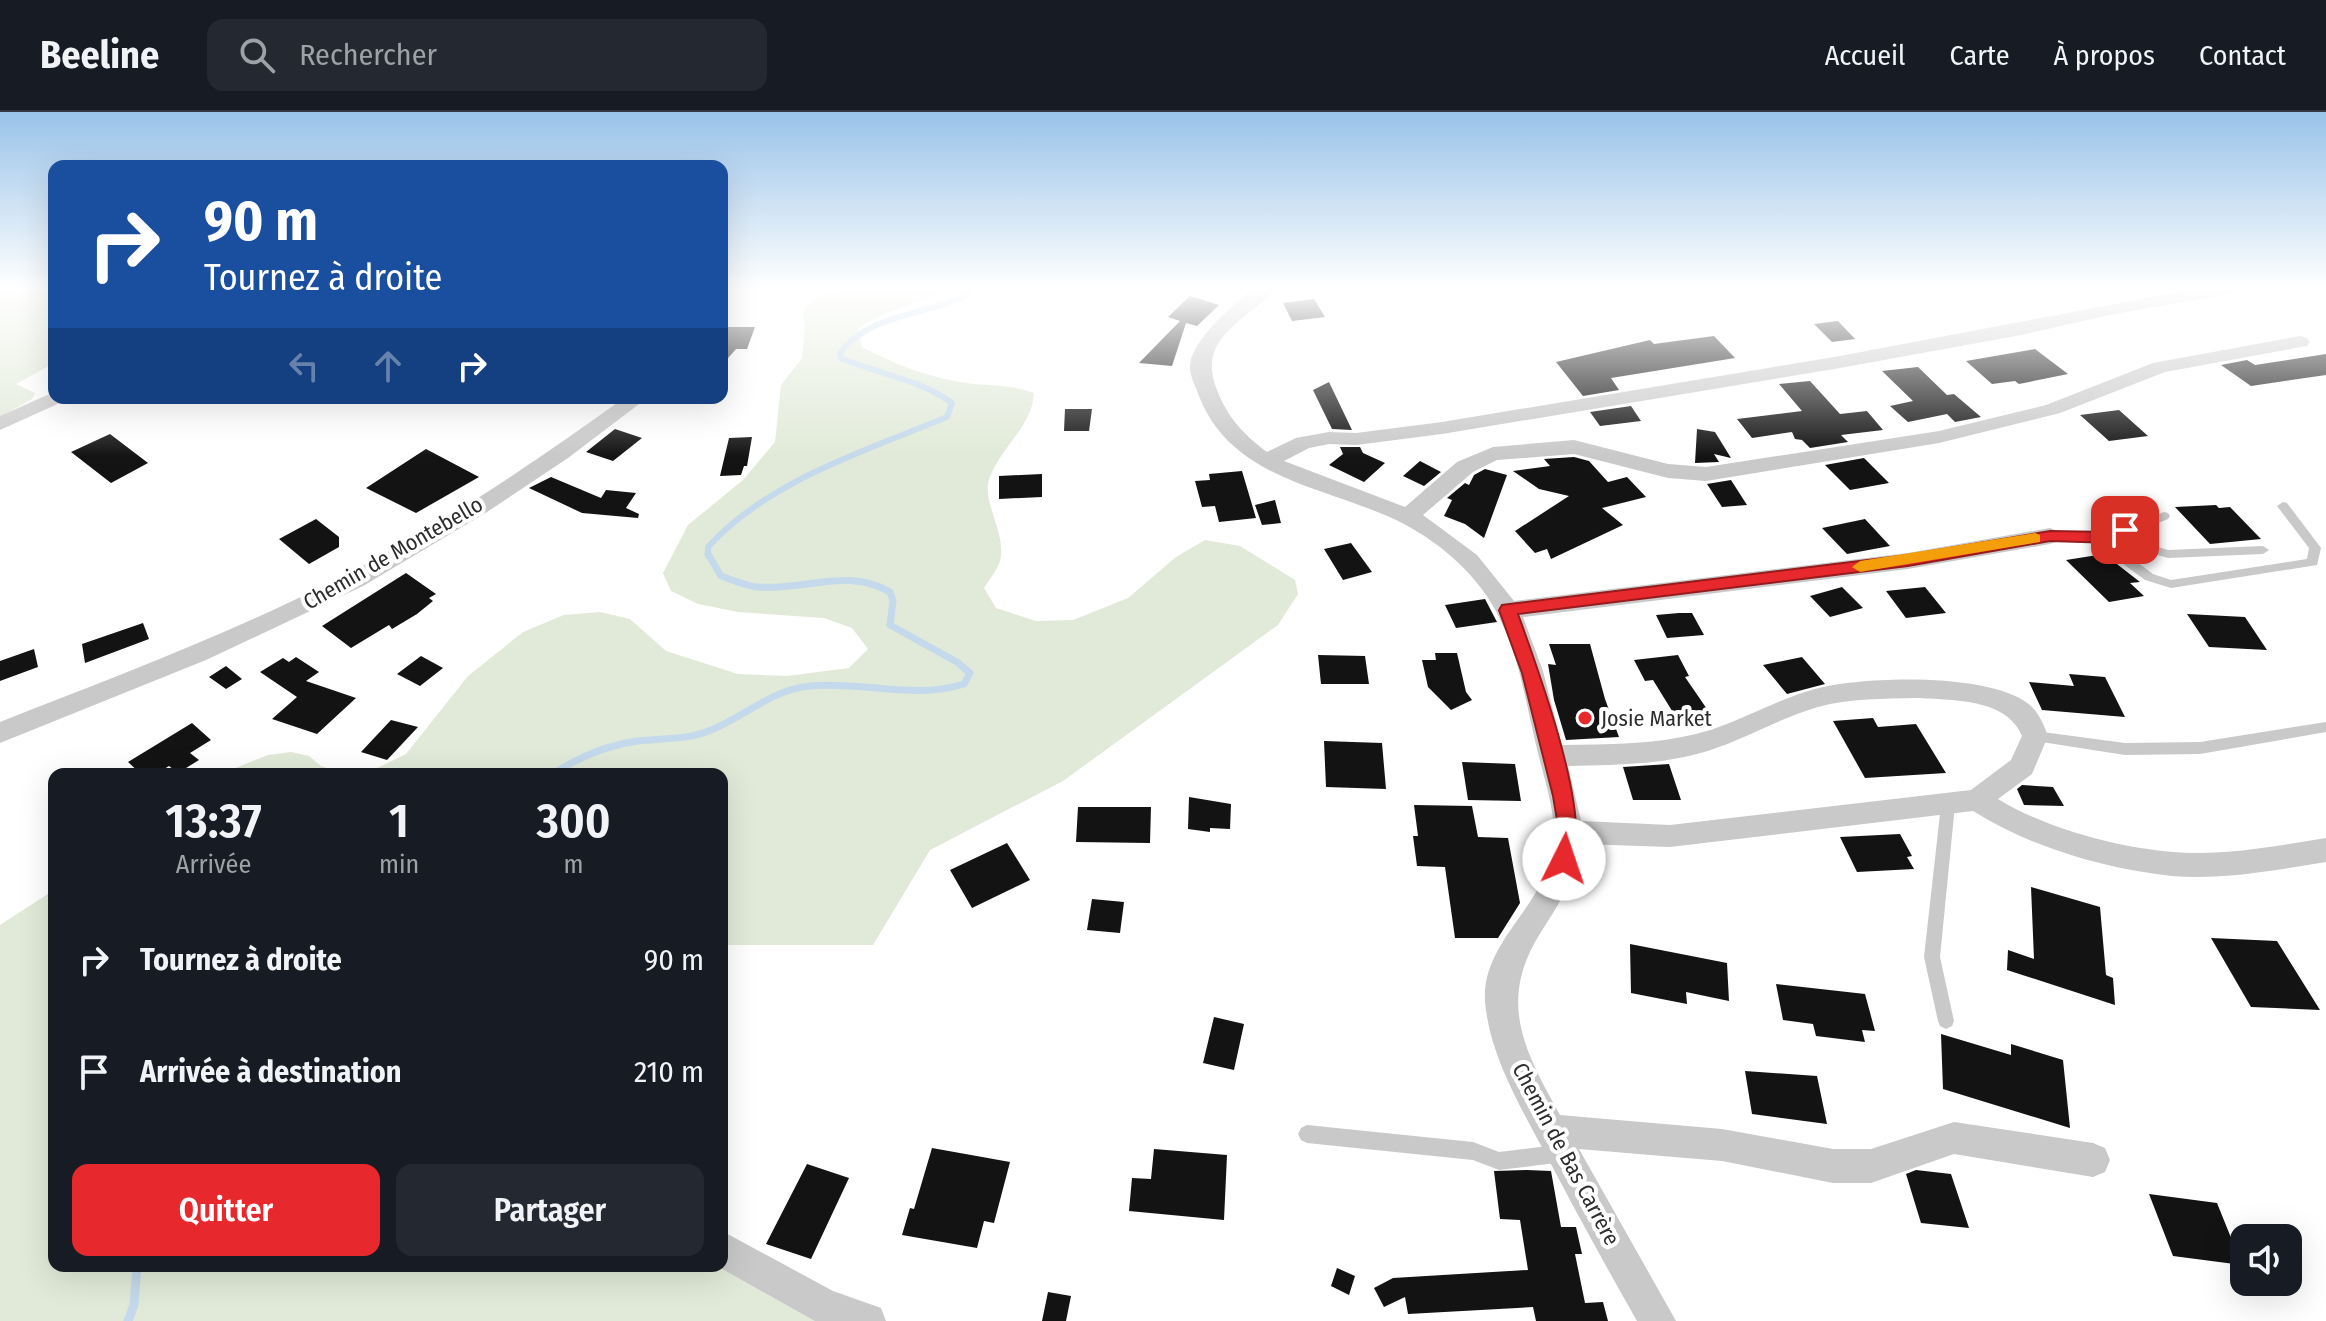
<!DOCTYPE html>
<html lang="fr">
<meta charset="utf-8">
<style>
body{margin:0;font-family:"Fira Sans Condensed",sans-serif;background:#242831;color:#f1f3f6;height:100vh;display:flex;flex-direction:column;font-size:30px;white-space:nowrap}
*{box-sizing:border-box;margin:0}
p{font-size:26px;color:#9ea1a6}
.icon{flex:none;width:44px;height:44px;fill:none;stroke:currentColor;stroke-width:2;stroke-linecap:round;stroke-linejoin:round}
.map{position:relative;flex:1;overflow:hidden}
.sheet{position:absolute;left:48px;top:656px;width:680px;height:504px;display:flex;flex-direction:column;background:#171b24;border-radius:16px;box-shadow:0 8px 32px #0002}
.sheet>*{flex:none}
.guide{position:absolute;left:48px;top:48px;width:680px;height:244px;border-radius:16px;box-shadow:0 8px 32px #0002;background:#1a4fa0;color:#fff;overflow:hidden}
.tools{position:absolute;left:2230px;top:1112px;display:grid;gap:16px}
.tools a{display:grid;place-items:center;width:72px;height:72px;border-radius:16px;background:#171b24;box-shadow:0 8px 32px #0002;font-size:40px}
.pin{position:absolute;display:grid;place-items:center;width:68px;height:68px;color:#fff;margin:-34px;border-radius:16px;box-shadow:0 4px 12px #0006}
.me{position:absolute;width:88px;margin:-44px;rotate:4deg;stroke-linejoin:round;filter:drop-shadow(0 0 6px #0008)}
.turn{display:flex;align-items:center;gap:28px;height:168px;padding:0 24px;font-size:36px}
.turn .icon{width:104px;height:104px;stroke-width:2.5}
.turn b{display:block;font-size:56px;line-height:68px}
.lanes{display:flex;align-items:center;height:76px;padding:0 24px;background:#0003;justify-content:center;gap:40px;direction:ltr}
.lanes .off{opacity:.35}
.eta{display:flex;justify-content:space-evenly;align-items:center;height:136px;text-align:center}
.eta b{font-size:48px;font-weight:600;line-height:56px}
.primary-button{display:flex;gap:16px;margin-top:auto;padding:16px 24px}
.primary-button a{flex:1;height:92px;border-radius:16px;background:#e7292d;color:#fff;font-size:32px;font-weight:600;line-height:92px;text-align:center}
.primary-button a+a{background:#242831;color:#f1f3f6}
ul{padding:0;list-style:none}
li{display:flex;align-items:center;gap:24px;height:112px;padding:0 24px}
li div{flex:1}
li b{display:block;font-size:30px}
li em{font-style:normal}
header{display:flex;align-items:center;gap:48px;box-sizing:border-box;height:112px;padding:0 40px;background:#171b24;border-bottom:2px solid #363941}
header strong{font-size:38px}
nav{display:flex;gap:44px;margin-inline-start:auto;font-size:28px}
.search{width:560px;height:72px;background:#242831;display:flex;align-items:center;gap:20px;box-sizing:border-box;padding:0 28px;border-radius:16px;color:#9ea1a6;font-size:30px}
.map>svg:first-child{display:block}
</style>
<header>
<strong>Beeline</strong>
<div class="search"><svg class="icon" aria-label="search" viewBox="0 0 24 24"><circle cx="10" cy="10" r="6"/><path d="M15 15l6 6"/></svg>Rechercher</div>
<nav><a>Accueil</a><a>Carte</a><a>À propos</a><a>Contact</a></nav>
</header>
<div class="map">
<svg width="2326" height="1209" viewBox="0 0 2326 1209">
<rect width="100%" height="100%" fill="#fff"/>
<path fill="#e1ead8" d="M 0,175 L 54,175 L 54,251 L 16,272 L 35,281 L 32,287 L 0,305 Z
M 858,175 L 949,175 C 921,194 888,195 858,217 L 862,235 C 898,254 932,267 974,272 C 996,274 1013,273 1034,281 C 1033,314 999,336 989,368 C 982,390 1007,423 1000,449 C 997,458 989,468 984,476 L 996,496 L 1036,509 L 1073,508 L 1128,486 L 1176,445 L 1205,428 L 1240,434 L 1295,468 L 1298,482 L 1278,513 L 1063,669 L 930,738 L 873,833 L 722,833 L 722,662 L 220,662 L 268,643 L 291,640 L 309,644 L 321,654 L 345,662 L 371,659 L 406,642 L 468,564 L 523,520 L 564,503 L 600,500 L 630,507 L 666,539 L 738,562 L 787,564 L 849,556 L 868,537 L 852,516 L 824,506 L 738,500 L 698,492 L 671,479 L 663,461 L 688,413 L 743,368 L 775,330 L 781,273 L 802,246 L 805,216 L 803,199 C 817,180 836,179 858,175 Z
M 54,778 L 54,1154 L 722,1154 L 830,1209 L 0,1209 L 0,813 Z"/>
<g fill="none" stroke-linecap="round" stroke-linejoin="round">
<path stroke="#c4d9eb" stroke-width="6" d="M 708,444 L 708,435 C 769,368 865,339 947,305 L 952,291 C 919,267 878,262 841,246 L 840,241 C 871,200 928,204 970,181 L 969,175"/>
<path stroke="#c4d9eb" stroke-width="7" d="M 553,662 C 579,645 607,633 638,629 C 663,626 688,628 711,618 C 746,604 772,577 811,574 C 863,569 913,588 964,572 L 970,561 L 957,550 L 890,513 L 893,489 L 890,480 C 848,455 803,479 758,475 C 746,474 733,468 721,464 L 708,442"/>
<path stroke="#c4d9eb" stroke-width="9" d="M 128,1209 L 134,1193 L 137,1154"/>
</g>
<path fill="#131313" d="M 1190,184 L 1219,193 L 1197,214 L 1186,211 L 1172,254 L 1139,251 L 1180,209 L 1168,205 Z
M 1314,187 L 1325,205 L 1292,209 L 1283,191 Z
M 1838,209 L 1855,227 L 1832,230 L 1814,212 Z
M 722,215 L 755,215 L 747,237 L 736,237 L 722,253 Z
M 1714,224 L 1735,246 L 1611,266 L 1619,278 L 1583,284 L 1556,250 L 1650,228 L 1654,232 Z
M 2035,237 L 2068,262 L 2019,272 L 2015,269 L 1992,272 L 1966,249 Z
M 2326,242 L 2326,263 L 2251,274 L 2221,253 L 2247,248 L 2255,253 Z
M 1918,255 L 1947,283 L 1954,282 L 1981,305 L 1955,310 L 1947,302 L 1908,310 L 1890,294 L 1913,289 L 1882,259 Z
M 1810,269 L 1840,302 L 1867,299 L 1883,318 L 1841,323 L 1848,330 L 1810,336 L 1802,328 L 1795,327 L 1792,320 L 1752,326 L 1737,307 L 1802,299 L 1779,272 Z
M 1329,270 L 1352,318 L 1332,317 L 1313,278 Z
M 1631,294 L 1641,309 L 1600,314 L 1590,300 Z
M 1065,297 L 1092,297 L 1089,319 L 1064,319 Z
M 2119,298 L 2148,324 L 2109,329 L 2080,303 Z
M 615,317 L 642,326 L 613,349 L 586,340 Z
M 1697,317 L 1715,320 L 1731,346 L 1714,342 L 1719,350 L 1695,351 Z
M 110,322 L 148,351 L 111,371 L 71,340 Z
M 752,325 L 747,354 L 744,354 L 741,363 L 720,364 L 729,326 Z
M 1340,335 L 1360,335 L 1363,341 L 1385,351 L 1364,370 L 1329,353 L 1343,342 Z
M 426,337 L 479,365 L 416,401 L 366,376 Z
M 1574,345 L 1589,349 L 1608,370 L 1627,365 L 1646,385 L 1602,396 L 1623,413 L 1551,447 L 1547,437 L 1535,441 L 1515,419 L 1569,384 L 1539,377 L 1513,359 L 1550,354 L 1544,347 Z
M 1864,346 L 1889,371 L 1850,378 L 1825,353 Z
M 1420,349 L 1441,360 L 1424,374 L 1403,364 Z
M 1485,357 L 1507,363 L 1484,426 L 1465,412 L 1444,404 L 1452,388 L 1447,386 L 1465,371 L 1469,373 L 1474,363 Z
M 1242,359 L 1256,406 L 1219,410 L 1215,394 L 1202,395 L 1195,369 L 1210,368 L 1209,362 Z
M 1042,362 L 1042,385 L 999,387 L 999,364 Z
M 551,365 L 601,386 L 606,378 L 636,381 L 626,396 L 639,402 L 638,406 L 582,401 L 529,376 Z
M 1731,368 L 1747,393 L 1722,395 L 1707,372 Z
M 1275,388 L 1281,411 L 1262,413 L 1255,393 Z
M 2216,393 L 2219,396 L 2230,395 L 2261,427 L 2210,432 L 2175,395 Z
M 316,407 L 339,425 L 339,435 L 309,452 L 279,427 Z
M 1865,407 L 1890,434 L 1847,442 L 1822,416 Z
M 1351,431 L 1372,460 L 1343,468 L 1324,437 Z
M 2104,442 L 2140,470 L 2130,471 L 2144,484 L 2109,490 L 2066,448 Z
M 406,461 L 436,482 L 429,486 L 433,489 L 417,502 L 392,517 L 389,513 L 351,536 L 322,514 Z
M 1842,475 L 1863,496 L 1830,505 L 1810,484 Z
M 1925,475 L 1946,501 L 1906,506 L 1886,479 Z
M 1485,487 L 1497,510 L 1456,516 L 1445,493 Z
M 1679,501 L 1692,501 L 1704,523 L 1667,526 L 1656,503 Z
M 2187,502 L 2245,505 L 2267,538 L 2209,535 Z
M 143,511 L 149,527 L 85,551 L 82,532 Z
M 1549,532 L 1590,532 L 1605,587 L 1619,625 L 1566,628 L 1554,588 L 1548,552 L 1556,553 Z
M 34,537 L 38,555 L 0,569 L 0,549 Z
M 1435,541 L 1457,541 L 1466,580 L 1472,588 L 1451,598 L 1428,575 L 1422,548 L 1436,548 Z
M 1318,543 L 1365,544 L 1369,572 L 1321,572 Z
M 1678,543 L 1689,564 L 1685,565 L 1709,600 L 1702,601 L 1704,611 L 1682,615 L 1653,568 L 1645,569 L 1634,548 Z
M 421,544 L 443,556 L 420,574 L 397,562 Z
M 296,545 L 319,560 L 306,569 L 356,586 L 317,622 L 272,607 L 297,585 L 260,560 L 283,546 L 289,550 Z
M 1802,545 L 1825,572 L 1787,582 L 1763,553 Z
M 226,554 L 242,567 L 226,577 L 209,565 Z
M 2069,562 L 2105,565 L 2125,605 L 2042,598 L 2029,570 L 2074,574 Z
M 1873,606 L 1878,615 L 1916,612 L 1946,661 L 1865,666 L 1833,609 Z
M 391,608 L 418,615 L 387,648 L 361,640 Z
M 192,611 L 211,628 L 190,641 L 199,648 L 178,661 L 169,654 L 156,662 L 141,662 L 128,650 Z
M 1324,629 L 1382,631 L 1386,677 L 1326,675 Z
M 1462,650 L 1515,652 L 1521,689 L 1468,688 Z
M 1669,652 L 1681,688 L 1633,688 L 1623,655 Z
M 2022,673 L 2053,675 L 2064,694 L 2024,693 L 2017,677 Z
M 1189,685 L 1231,692 L 1230,717 L 1210,716 L 1210,720 L 1188,717 Z
M 1414,693 L 1472,694 L 1478,725 L 1508,726 L 1520,791 L 1498,826 L 1455,826 L 1445,755 L 1417,754 L 1413,724 L 1418,724 Z
M 1078,695 L 1151,695 L 1150,731 L 1076,730 Z
M 1900,722 L 1912,744 L 1907,745 L 1914,757 L 1857,760 L 1840,725 Z
M 1007,731 L 1030,768 L 972,796 L 950,758 Z
M 2031,775 L 2100,795 L 2106,863 L 2113,866 L 2115,893 L 2007,858 L 2008,838 L 2034,847 Z
M 1092,787 L 1124,790 L 1120,821 L 1087,818 Z
M 2211,826 L 2277,829 L 2320,898 L 2251,895 Z
M 1630,832 L 1727,851 L 1729,889 L 1686,880 L 1687,892 L 1631,881 Z
M 1776,872 L 1865,882 L 1875,919 L 1862,918 L 1865,930 L 1816,924 L 1813,912 L 1783,908 Z
M 1214,905 L 1244,912 L 1234,958 L 1203,951 Z
M 1941,922 L 2011,943 L 2011,932 L 2063,948 L 2070,1016 L 1943,977 Z
M 1745,959 L 1817,964 L 1827,1012 L 1752,1002 Z
M 932,1036 L 1010,1050 L 994,1111 L 984,1109 L 977,1136 L 902,1123 L 910,1096 L 914,1097 Z
M 1154,1037 L 1227,1043 L 1224,1108 L 1129,1099 L 1132,1066 L 1151,1067 Z
M 807,1052 L 849,1066 L 811,1147 L 766,1132 Z
M 1527,1058 L 1551,1059 L 1561,1115 L 1576,1115 L 1582,1142 L 1575,1142 L 1585,1191 L 1603,1190 L 1608,1209 L 1536,1209 L 1533,1195 L 1408,1202 L 1405,1185 L 1384,1195 L 1374,1176 L 1393,1166 L 1528,1158 L 1520,1108 L 1500,1107 L 1494,1059 Z
M 1916,1058 L 1951,1062 L 1969,1116 L 1921,1111 L 1906,1062 Z
M 2149,1082 L 2217,1091 L 2242,1153 L 2173,1144 Z
M 1337,1156 L 1355,1164 L 1349,1183 L 1331,1174 Z
M 1048,1180 L 1071,1184 L 1066,1209 L 1042,1209 Z"/>
<g fill="none" stroke-linecap="round" stroke-linejoin="round">
<path fill="#c9c9c9" fill-rule="evenodd" d="M 2283,390 L 2287,391 L 2321,436 L 2317,453 L 2171,476 L 2145,468 L 2092,429 L 2050,428 L 2044,424 L 2050,420 L 2112,421 L 2164,400 L 2168,401 L 2170,404 L 2168,407 L 2125,425 L 2168,438 L 2263,434 L 2269,438 L 2263,442 L 2168,446 L 2109,429 L 2153,462 L 2171,468 L 2307,447 L 2309,436 L 2277,394 Z
M 2326,610 L 2326,620 L 2200,642 L 2125,643 L 2035,629 L 2030,628 L 2028,624 L 2030,620 L 2035,619 L 2125,631 L 2200,630 Z
M 1948,687 L 1953,689 L 1955,693 L 1940,845 L 1954,909 L 1952,914 L 1946,917 L 1940,914 L 1938,909 L 1924,845 L 1941,693 L 1943,689 Z
M 1307,1013 L 1473,1030 L 1499,1040 L 1563,1032 L 1569,1035 L 1572,1041 L 1569,1047 L 1563,1050 L 1499,1058 L 1473,1048 L 1307,1031 L 1301,1028 L 1298,1022 L 1301,1016 Z"/>
<path fill="#c9c9c9" fill-rule="evenodd" d="M 1255,175 L 1277,175 C 1248,209 1195,224 1217,278 C 1228,306 1243,322 1267,340 L 1296,326 L 1329,320 L 1356,321 L 1442,310 L 1840,244 L 2205,175 L 2249,175 L 2240,180 L 2109,203 L 2021,223 L 1840,256 L 1442,322 L 1356,333 L 1329,332 L 1309,336 L 1284,349 L 1405,395 L 1457,350 L 1493,335 L 1574,328 L 1668,352 L 1706,355 L 1939,319 L 2046,293 L 2153,251 L 2300,224 L 2307,226 L 2310,230 L 2307,234 L 2165,260 L 2060,301 L 1939,331 L 1706,369 L 1668,366 L 1574,342 L 1497,348 L 1473,360 L 1423,403 L 1477,443 L 1514,489 L 1908,441 L 2050,416 L 2058,419 L 2061,424 L 2058,429 L 2050,432 L 1908,457 L 1523,505 L 1543,559 L 1562,633 C 1607,632 1652,633 1696,622 C 1737,612 1774,588 1815,577 C 1862,564 1991,560 2030,593 C 2039,601 2044,613 2048,624 L 2032,662 L 1998,687 C 2045,716 2118,736 2173,740 C 2224,744 2276,734 2326,726 L 2326,750 C 2276,758 2223,768 2172,764 C 2105,757 2030,735 1973,699 L 1670,735 L 1581,732 C 1576,766 1559,792 1541,820 C 1497,889 1524,938 1560,1003 L 1722,1017 L 1833,1037 L 1871,1037 L 1954,1010 L 2093,1031 L 2105,1036 L 2110,1048 L 2105,1060 L 2093,1065 L 1954,1042 L 1871,1071 L 1833,1071 L 1722,1049 L 1579,1037 L 1676,1209 L 1637,1209 C 1605,1153 1574,1096 1544,1039 C 1520,994 1489,942 1485,889 C 1482,839 1527,805 1545,763 C 1550,749 1554,733 1554,718 C 1553,691 1543,663 1537,637 C 1525,588 1518,533 1490,489 C 1470,457 1438,430 1404,412 C 1331,374 1233,371 1199,284 C 1196,275 1189,263 1190,253 C 1192,227 1236,190 1255,175 ZM 1916,586 C 1951,588 2007,586 2022,624 L 2011,648 L 1971,678 L 1670,713 L 1581,709 L 1568,654 C 1611,653 1655,653 1697,642 C 1739,631 1776,607 1818,595 C 1850,586 1884,587 1916,586 Z
M 54,280 L 54,286 L 65,286 L 62,290 L 0,318 L 0,304 Z
M 624,286 L 647,286 L 568,346 L 487,400 L 363,474 L 206,548 L 0,631 L 0,610 C 117,564 235,520 347,462 C 444,412 535,350 624,286 Z
M 722,1119 L 833,1179 L 881,1196 L 886,1209 L 815,1209 L 717,1154 L 722,1154 Z"/>
</g>
<linearGradient id="sky" x2="0" y2="1"><stop stop-color="#99c3e9"/><stop offset="0.51" stop-color="#fff"/><stop offset="1" stop-color="#fff" stop-opacity="0"/></linearGradient>
<rect width="2326" height="345" fill="url(#sky)"/>
<path fill="#e7292d" stroke="#961b1d" stroke-width="2" d="M 2125,413 L 2130,414 L 2130,422 L 2113,431 L 2050,429 L 1908,454 L 1518,502 C 1536,552 1594,707 1571,752 L 1564,755 L 1557,752 L 1554,747 L 1559,720 L 1553,684 L 1522,561 L 1499,498 L 1502,493 L 1908,443 L 2050,419 L 2110,420 Z"/>
<path fill="#f59e0b" d="M 2035,421 L 2040,423 L 2040,430 L 1860,460 L 1852,455 L 1860,449 Z"/>
<circle fill="#e7292d" stroke="#fff" stroke-width="3" cx="1585" cy="606" r="8"/>
<g text-anchor="middle" dominant-baseline="central" stroke-width="8" stroke-linejoin="round" paint-order="stroke">
<g font-size="22" fill="#2c2c2c" stroke="#fff">
<text transform="translate(393 441) rotate(-30)">Chemin de Montebello</text>
<text transform="translate(1566 1042) rotate(62)">Chemin de Bas Carrère</text>
</g>
<g font-size="22" fill="#2c2c2c" stroke="#fff" text-anchor="start">
<text x="1601" y="606">Josie Market</text>
</g>
</g>
</svg>
<div class="tools">
<a><svg class="icon" aria-label="sound" viewBox="0 0 24 24"><path d="M4 9h4l5-4v14l-5-4H4zM17 9q2 3 0 6"/></svg></a>
</div>
<div class="pin" style="left:2125px;top:418px;background:#d93025"><svg class="icon" aria-label="arrive" viewBox="0 0 24 24"><path d="M6 21V4h12l-3 4 3 4H6"/></svg></div>
<svg class="me" style="left:1564px;top:747px" viewBox="-20 -20 40 40"><circle r="19" fill="#fff"/><path d="M0-13L10 11 0 6-10 11z" fill="#e7292d"/></svg>
<div class="guide">
<div class="turn"><svg class="icon" aria-label="right" viewBox="0 0 24 24"><path d="M7 20v-9h11M14 6l5 5-5 5"/></svg><div><b>90 m</b>Tournez à droite</div></div>
<div class="lanes"><svg class="icon off" aria-label="left" viewBox="0 0 24 24"><path d="M17 20v-9H6M10 6l-5 5 5 5"/></svg><svg class="icon off" aria-label="ahead" viewBox="0 0 24 24"><path d="M12 20V5M6 11l6-6 6 6"/></svg><svg class="icon" aria-label="right" viewBox="0 0 24 24"><path d="M7 20v-9h11M14 6l5 5-5 5"/></svg></div>
</div>
<section class="sheet">
<div class="eta">
<div><b>13:37</b><p>Arrivée</p></div>
<div><b>1</b><p>min</p></div>
<div><b>300</b><p>m</p></div>
</div>
<ul>
<li><svg class="icon" aria-label="right" viewBox="0 0 24 24"><path d="M7 20v-9h11M14 6l5 5-5 5"/></svg><div><b>Tournez à droite</b></div><em>90 m</em></li>
<li><svg class="icon" aria-label="arrive" viewBox="0 0 24 24"><path d="M6 21V4h12l-3 4 3 4H6"/></svg><div><b>Arrivée à destination</b></div><em>210 m</em></li>
</ul>
<div class="primary-button"><a>Quitter</a><a>Partager</a></div>
</section>
</div>
